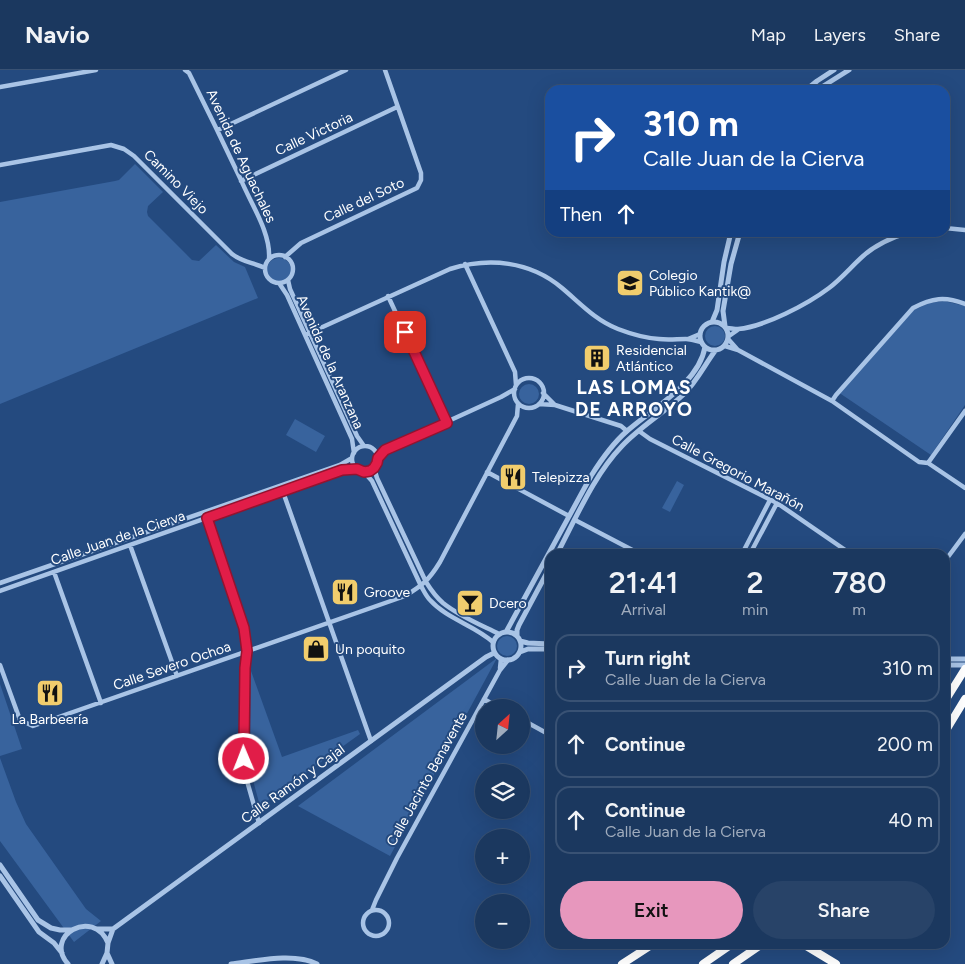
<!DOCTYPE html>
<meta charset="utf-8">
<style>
body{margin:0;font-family:Figtree,sans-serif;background:#284368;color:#f1f3f6;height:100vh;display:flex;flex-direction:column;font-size:19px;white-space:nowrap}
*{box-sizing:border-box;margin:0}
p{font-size:16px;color:#a0acbd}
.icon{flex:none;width:28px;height:28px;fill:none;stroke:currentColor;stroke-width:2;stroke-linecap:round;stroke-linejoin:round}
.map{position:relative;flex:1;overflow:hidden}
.side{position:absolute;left:545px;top:479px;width:405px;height:400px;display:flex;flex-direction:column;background:#1b385f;border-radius:15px;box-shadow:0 5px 20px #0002,0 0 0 1px #395274}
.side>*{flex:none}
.banner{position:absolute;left:545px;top:15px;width:405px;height:152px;border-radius:15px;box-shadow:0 5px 20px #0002,0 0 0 1px #395274;background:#1a4fa0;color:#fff;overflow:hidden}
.needle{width:32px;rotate:27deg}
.tools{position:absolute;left:475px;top:629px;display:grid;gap:10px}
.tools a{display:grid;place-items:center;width:55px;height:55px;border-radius:50%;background:#1b385f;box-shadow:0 5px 20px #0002,0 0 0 1px #395274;font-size:25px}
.pin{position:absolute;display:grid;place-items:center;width:42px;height:42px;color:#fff;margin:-21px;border-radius:10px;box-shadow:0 2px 8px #0006}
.me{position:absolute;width:55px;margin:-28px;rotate:359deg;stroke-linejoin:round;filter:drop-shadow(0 0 4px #0008)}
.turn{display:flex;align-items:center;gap:18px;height:105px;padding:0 15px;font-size:22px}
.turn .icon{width:65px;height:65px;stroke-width:2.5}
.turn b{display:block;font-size:35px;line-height:42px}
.then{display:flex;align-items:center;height:48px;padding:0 15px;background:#0003;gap:10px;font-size:19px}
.eta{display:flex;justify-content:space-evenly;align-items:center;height:85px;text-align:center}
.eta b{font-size:30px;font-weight:600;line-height:35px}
.primary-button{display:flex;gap:10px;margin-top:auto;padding:10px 15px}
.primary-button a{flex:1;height:58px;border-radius:30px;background:#e797bd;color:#111;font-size:20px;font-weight:600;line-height:58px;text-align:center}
.primary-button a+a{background:#284368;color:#f1f3f6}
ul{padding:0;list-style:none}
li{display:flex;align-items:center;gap:15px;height:68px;margin:0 10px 8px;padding:0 5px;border:2px solid #395274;border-radius:15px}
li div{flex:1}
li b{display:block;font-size:19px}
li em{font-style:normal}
header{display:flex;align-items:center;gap:30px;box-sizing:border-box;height:70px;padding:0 25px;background:#1b385f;border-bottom:1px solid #395274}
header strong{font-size:24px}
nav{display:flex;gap:28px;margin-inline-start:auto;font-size:18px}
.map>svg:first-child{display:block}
</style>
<header>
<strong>Navio</strong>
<nav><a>Map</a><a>Layers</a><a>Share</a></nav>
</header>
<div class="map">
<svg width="965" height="894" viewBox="0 0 965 894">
<rect width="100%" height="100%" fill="#244a7f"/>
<path fill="#38639d" d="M 135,94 L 163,122 L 148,136 L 147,142 L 148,146 L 192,190 L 199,191 L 216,175 L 234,192 L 245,197 L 258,228 L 0,334 L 0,132 L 115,111 L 119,110 Z
M267 200a12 12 0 1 1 24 0a12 12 0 1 1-24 0Z
M 944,231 L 965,236 L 965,335 L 931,385 L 838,322 L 914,240 L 929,233 Z
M705 266a10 10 0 1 1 20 0a10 10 0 1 1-20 0Z
M519 324a10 10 0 1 1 20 0a10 10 0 1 1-20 0Z
M 295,349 L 325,366 L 316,382 L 286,365 Z
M 677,411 L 684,415 L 670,442 L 662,438 Z
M497 576a10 10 0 1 1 20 0a10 10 0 1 1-20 0Z
M 497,588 L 390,786 L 298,736 Z
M 251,601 L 282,687 L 358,660 L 360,664 L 260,736 L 254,714 L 250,685 Z
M 0,614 L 22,679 L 0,686 Z
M 0,688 L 16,732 L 26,754 L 86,839 L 101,851 L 74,872 L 0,771 Z"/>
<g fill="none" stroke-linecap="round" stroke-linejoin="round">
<path stroke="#a9c4e6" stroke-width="4.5" d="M 185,0 L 189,3 C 207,39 224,74 241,110 C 251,134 271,163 269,189
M 0,17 L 96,0
M 218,60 L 346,0
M 0,95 L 111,75 L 124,79 L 134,86 L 232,184 C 244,193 252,192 265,198
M 241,111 L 397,37
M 945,158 L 965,160
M265 199a14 14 0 1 1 28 0a14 14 0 1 1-28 0Z
M 285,187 L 301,173 L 417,118 L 421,110 L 421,103 L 385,0
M 465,194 L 515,302 L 516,315
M 288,210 L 290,219 L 357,366 L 364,376
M 279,213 L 287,225 L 352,369 L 354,383
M 388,226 L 447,353
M 727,258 C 730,258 734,259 738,259 C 764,257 808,234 829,218 C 841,209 851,197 862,187 C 875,175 893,167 910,162
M 305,265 L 450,199 C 489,187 530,191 562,218 C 580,233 595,250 618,259 C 631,264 645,268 659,269 C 668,270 677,269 686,269 C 691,269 696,271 701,272
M 729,266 L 739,259
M 688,269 L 700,264
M 729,270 L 737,279
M 725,276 L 738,280 L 832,331 L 919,392 L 928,393 L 965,418
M514 323a15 15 0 1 1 30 0a15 15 0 1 1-30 0Z
M 543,323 L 555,335
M 832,331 L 836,325 L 913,238 C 932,228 945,226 965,234
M 539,334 L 555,335 L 621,356 L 627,361
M 639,361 L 650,369 L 777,433 L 851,484
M352 389a13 13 0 1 1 26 0a13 13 0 1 1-26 0Z
M 378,388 L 385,380 L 501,327 L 515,319
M 928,393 L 965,341
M 374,398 L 377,408 L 426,512 C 431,520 436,527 443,533 C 459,546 481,555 499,564
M 364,402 L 372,411 L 421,516 C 424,521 426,526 430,530 C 447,549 474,555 493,572
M 487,402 L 569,446
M 282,419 L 371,671
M 207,448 L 244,558 L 247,581 L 245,598 L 243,675 L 244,689 L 247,711 L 259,753
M 575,450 L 640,484
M 130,475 L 177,606
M 742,484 L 770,430
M 750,484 L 777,433
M 945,491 L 965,464
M 54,502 L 101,633
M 0,513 L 340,395 L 352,388
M 0,521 L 342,400 L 357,399
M 0,595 L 20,650 L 33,656 L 405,526 C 423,515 429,510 440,492 L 517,346 L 518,334
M 500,598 L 501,589
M 484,629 L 499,638
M 521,649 L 550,665
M 372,840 L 376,830 L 397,788 L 500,600 L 508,590
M363 853a13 13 0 1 1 26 0a13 13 0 1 1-26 0Z"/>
<path stroke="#a9c4e6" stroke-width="5" d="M 806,20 L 817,11 L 834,0
M 817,20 L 849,0
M700 266a14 14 0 1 1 28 0a14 14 0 1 1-28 0Z
M 712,252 L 717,240 L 724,192 L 731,162
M 725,256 L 723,241 L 731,194 L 740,162
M 557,484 C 576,448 594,405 622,376 C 641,356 664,343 684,324 C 697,311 704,296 715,281
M493 576a14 14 0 1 1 28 0a14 14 0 1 1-28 0Z
M 506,562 L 591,406 C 601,390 612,374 627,361 C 652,339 699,313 705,277
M 517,566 L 517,560 L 519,555 L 550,497
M 520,571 L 528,573 L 550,574
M 520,582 L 528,579 L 550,579
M 945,589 L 965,589
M 945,595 L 965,595
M 0,795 L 38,850 L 51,858 L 60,860 L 72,860
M 0,806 L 39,862 L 54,873 L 62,883
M 97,859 L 113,859 L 486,587 L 494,583
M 107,883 L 112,894
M 68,894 C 43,866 93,837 108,873
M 102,894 L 107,883 L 108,873 L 113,859
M 231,894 C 256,891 294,882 317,894"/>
<path stroke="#fff" stroke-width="8" d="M 945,631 L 965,599
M 945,662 L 965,629
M 803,874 L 836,894
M 622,894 L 653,874
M 703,894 L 732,874
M 733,894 L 762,874"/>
</g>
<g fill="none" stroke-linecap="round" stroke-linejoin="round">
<g stroke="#92132f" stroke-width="12">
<path id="route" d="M 244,689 L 244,675 L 245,598 L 247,581 L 244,558 L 207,448 L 342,400 L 357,399 L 364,402 L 370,401 L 374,398 L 377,393 L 378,388 L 385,380 L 447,353 L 405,262"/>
</g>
<use href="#route" stroke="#e11d48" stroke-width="9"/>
</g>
<defs>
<g id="school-square" transform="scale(1.4375)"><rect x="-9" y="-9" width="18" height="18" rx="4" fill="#f1cd6d" stroke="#244a7f"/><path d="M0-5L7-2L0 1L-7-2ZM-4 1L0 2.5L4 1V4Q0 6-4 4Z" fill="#111"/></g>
<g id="building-square" transform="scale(1.4375)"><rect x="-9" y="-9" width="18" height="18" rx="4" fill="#f1cd6d" stroke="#244a7f"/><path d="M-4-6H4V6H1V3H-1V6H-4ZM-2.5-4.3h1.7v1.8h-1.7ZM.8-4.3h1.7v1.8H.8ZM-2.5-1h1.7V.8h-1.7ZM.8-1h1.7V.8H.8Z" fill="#111"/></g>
<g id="restaurant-square" transform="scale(1.4375)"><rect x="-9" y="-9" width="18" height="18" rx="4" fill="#f1cd6d" stroke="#244a7f"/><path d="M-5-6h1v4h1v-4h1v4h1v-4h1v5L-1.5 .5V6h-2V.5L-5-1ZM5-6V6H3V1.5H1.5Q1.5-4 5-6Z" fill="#111"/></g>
<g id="bar-square" transform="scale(1.4375)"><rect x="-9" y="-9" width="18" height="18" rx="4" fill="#f1cd6d" stroke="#244a7f"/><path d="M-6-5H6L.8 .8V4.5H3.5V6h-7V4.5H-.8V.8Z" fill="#111"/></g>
<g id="shop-square" transform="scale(1.4375)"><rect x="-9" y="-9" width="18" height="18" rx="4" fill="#f1cd6d" stroke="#244a7f"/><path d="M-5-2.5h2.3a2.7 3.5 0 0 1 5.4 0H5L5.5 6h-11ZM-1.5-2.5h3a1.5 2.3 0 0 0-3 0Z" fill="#111"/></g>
</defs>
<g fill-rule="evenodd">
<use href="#school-square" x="630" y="213"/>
<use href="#building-square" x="597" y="288"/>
<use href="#restaurant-square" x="513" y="407"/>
<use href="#restaurant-square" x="345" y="522"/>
<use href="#bar-square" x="470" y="533"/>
<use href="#shop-square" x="316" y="579"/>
<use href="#restaurant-square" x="50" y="623"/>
</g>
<g text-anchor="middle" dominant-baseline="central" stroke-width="4" stroke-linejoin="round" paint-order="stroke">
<g font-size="14" fill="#fff" stroke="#244a7f">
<text transform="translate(314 64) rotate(-25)">Calle Victoria</text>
<text transform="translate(241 86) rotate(65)">Avenida de Aguachales</text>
<text transform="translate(176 112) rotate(45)">Camino Viejo</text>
<text transform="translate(364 130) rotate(-25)">Calle del Soto</text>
<text transform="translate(330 292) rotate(66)">Avenida de la Aranzana</text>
<text transform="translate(738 403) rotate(28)">Calle Gregorio Marañón</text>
<text transform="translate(118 468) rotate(-19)">Calle Juan de la Cierva</text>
<text transform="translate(172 596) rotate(-19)">Calle Severo Ochoa</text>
<text transform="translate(427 709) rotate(-61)">Calle Jacinto Benavente</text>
<text transform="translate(293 714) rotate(-36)">Calle Ramón y Cajal</text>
</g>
<g font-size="14" fill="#fff" stroke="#244a7f" text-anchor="start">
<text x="649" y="205">Colegio<tspan x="649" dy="16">Público Kantik@</tspan></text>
<text x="616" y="280">Residencial<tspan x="616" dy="16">Atlántico</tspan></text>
<text x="532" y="407">Telepizza</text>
<text x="364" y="522">Groove</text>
<text x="489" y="533">Dcero</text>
<text x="335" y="579">Un poquito</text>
<text x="50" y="649" text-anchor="middle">La Barbeería</text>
</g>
<g font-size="19" font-weight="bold" letter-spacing="1" fill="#fff" stroke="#244a7f">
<text x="634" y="317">LAS LOMAS<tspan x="634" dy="22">DE ARROYO</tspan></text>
</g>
</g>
</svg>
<div class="tools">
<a><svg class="needle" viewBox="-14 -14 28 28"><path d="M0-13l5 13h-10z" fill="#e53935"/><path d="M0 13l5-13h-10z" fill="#a0acbd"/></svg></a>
<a><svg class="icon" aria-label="layers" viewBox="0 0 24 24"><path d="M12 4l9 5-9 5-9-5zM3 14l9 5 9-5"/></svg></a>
<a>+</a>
<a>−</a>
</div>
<div class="pin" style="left:405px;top:262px;background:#d93025"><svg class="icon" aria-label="arrive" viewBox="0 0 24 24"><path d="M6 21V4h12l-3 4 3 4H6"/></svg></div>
<svg class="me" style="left:244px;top:689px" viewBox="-20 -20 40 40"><circle r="17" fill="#e11d48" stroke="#fff" stroke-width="3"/><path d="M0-11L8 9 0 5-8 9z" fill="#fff"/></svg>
<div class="banner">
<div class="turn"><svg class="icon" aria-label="right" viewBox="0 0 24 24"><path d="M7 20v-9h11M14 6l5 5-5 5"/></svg><div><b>310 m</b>Calle Juan de la Cierva</div></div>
<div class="then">Then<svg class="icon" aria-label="ahead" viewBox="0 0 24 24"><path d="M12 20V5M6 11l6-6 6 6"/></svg></div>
</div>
<section class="side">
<div class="eta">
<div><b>21:41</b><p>Arrival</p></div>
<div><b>2</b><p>min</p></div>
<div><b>780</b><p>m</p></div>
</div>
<ul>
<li><svg class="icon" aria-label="right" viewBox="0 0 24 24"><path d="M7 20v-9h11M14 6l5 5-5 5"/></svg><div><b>Turn right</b><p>Calle Juan de la Cierva</p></div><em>310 m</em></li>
<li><svg class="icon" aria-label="ahead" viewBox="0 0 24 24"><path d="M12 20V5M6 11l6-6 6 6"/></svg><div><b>Continue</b></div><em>200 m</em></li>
<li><svg class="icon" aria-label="ahead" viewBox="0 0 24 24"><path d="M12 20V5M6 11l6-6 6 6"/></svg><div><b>Continue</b><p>Calle Juan de la Cierva</p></div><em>40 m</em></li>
</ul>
<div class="primary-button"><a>Exit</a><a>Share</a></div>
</section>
</div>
